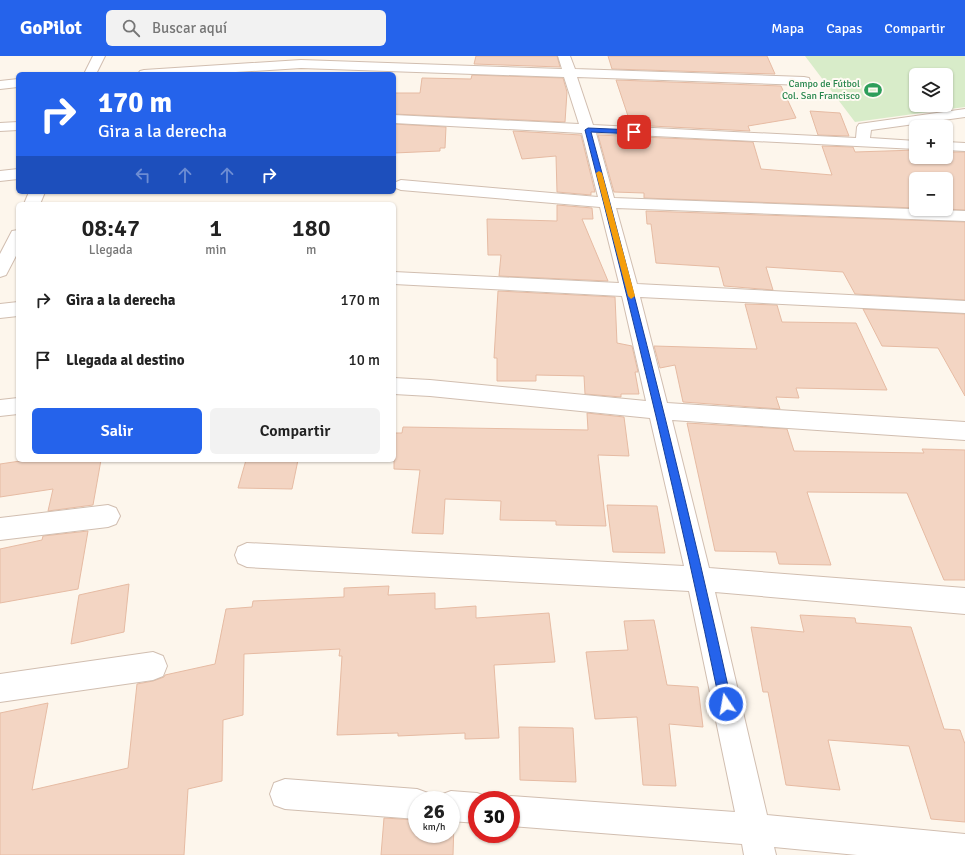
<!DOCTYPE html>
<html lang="es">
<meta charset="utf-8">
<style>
body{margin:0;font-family:Signika,sans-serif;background:#f2f2f2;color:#222;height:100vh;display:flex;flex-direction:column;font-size:15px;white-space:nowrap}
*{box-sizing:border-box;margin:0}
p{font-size:13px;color:#767676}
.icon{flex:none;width:22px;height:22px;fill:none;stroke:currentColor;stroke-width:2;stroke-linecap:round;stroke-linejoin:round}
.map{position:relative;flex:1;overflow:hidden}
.side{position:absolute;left:16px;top:146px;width:380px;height:260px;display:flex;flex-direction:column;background:#fff;border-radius:6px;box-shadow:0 1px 3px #0004}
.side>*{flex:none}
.banner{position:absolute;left:16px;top:16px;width:380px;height:122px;border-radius:6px;box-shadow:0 1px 3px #0004;background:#2563eb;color:#fff;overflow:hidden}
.tools{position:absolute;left:909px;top:12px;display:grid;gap:8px}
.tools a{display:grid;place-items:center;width:44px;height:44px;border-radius:6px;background:#fff;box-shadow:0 1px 3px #0004;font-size:20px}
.speed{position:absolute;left:408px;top:735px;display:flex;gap:8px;font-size:20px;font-weight:700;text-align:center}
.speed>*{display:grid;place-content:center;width:52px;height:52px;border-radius:50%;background:#fff;box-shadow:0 1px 3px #0004;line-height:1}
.speed small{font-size:10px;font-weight:400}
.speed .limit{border:6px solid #d22;background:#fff;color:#111}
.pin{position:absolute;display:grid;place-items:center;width:34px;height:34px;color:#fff;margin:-17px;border-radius:8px;box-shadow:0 2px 6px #0006}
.me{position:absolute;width:44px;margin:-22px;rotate:348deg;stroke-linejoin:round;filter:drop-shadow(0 0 3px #0008)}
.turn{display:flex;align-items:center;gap:14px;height:84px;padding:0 16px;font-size:18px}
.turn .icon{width:52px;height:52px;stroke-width:2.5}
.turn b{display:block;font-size:28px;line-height:34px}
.lanes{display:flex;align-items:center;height:38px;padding:0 16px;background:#0003;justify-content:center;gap:20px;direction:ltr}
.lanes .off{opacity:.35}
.eta{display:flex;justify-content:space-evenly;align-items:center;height:68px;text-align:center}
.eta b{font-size:24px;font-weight:600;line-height:28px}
.action{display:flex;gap:8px;margin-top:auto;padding:8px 16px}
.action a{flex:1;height:46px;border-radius:6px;background:#2563eb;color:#fff;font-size:16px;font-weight:600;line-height:46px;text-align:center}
.action a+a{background:#f2f2f2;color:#222}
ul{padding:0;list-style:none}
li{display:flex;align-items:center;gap:12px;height:60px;padding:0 16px}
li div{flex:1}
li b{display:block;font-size:15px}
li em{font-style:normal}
header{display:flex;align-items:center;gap:24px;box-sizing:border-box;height:56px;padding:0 20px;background:#2563eb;color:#fff}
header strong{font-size:19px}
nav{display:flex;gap:22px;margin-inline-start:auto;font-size:14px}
.search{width:280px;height:36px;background:#f2f2f2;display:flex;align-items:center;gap:10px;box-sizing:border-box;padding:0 14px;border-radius:6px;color:#767676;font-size:15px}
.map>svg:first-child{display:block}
</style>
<header>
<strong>GoPilot</strong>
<div class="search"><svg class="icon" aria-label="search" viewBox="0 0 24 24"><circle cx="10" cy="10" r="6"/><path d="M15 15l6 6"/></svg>Buscar aquí</div>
<nav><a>Mapa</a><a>Capas</a><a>Compartir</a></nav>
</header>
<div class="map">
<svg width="965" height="799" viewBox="0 0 965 799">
<rect width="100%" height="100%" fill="#fdf6ec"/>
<path fill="#d8ecc9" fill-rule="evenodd" d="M 805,0 L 965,0 L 965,51 L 855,66 ZM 916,19 L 946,19 L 946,49 L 916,49 Z"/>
<path fill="#f3d5c3" stroke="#e6bba3" d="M 476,0 L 557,0 L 560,11 L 474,8 Z
M 608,0 L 767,0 L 775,18 L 612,13 Z
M 472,19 L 563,22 L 567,36 L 565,66 L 394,58 L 394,37 L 420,37 L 422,22 L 471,23 Z
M 616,24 L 781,30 L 796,62 L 748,70 L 750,75 L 631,69 Z
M 810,55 L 840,57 L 849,80 L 818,79 Z
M 394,68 L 446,71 L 445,92 L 440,92 L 440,95 L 394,97 Z
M 513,75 L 581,79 L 595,136 L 591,136 L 591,139 L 557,136 L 556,100 L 522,103 Z
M 598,79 L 753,86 L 761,113 L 832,119 L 822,90 L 853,91 L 855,96 L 916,94 L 916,101 L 946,101 L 946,96 L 965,96 L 965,154 L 946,153 L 946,123 L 916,123 L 916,152 L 644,142 L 644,137 L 614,136 Z
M 557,149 L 592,152 L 593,163 L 582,163 L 608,225 L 499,220 L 501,199 L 488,199 L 487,163 L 557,165 Z
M 646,155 L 965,166 L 965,244 L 855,238 L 843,216 L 766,211 L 773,234 L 724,230 L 719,211 L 656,207 L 651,168 L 647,168 Z
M 498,235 L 615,241 L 617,287 L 632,290 L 638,316 L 635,316 L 639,338 L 621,338 L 621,341 L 585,338 L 584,320 L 536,319 L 536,325 L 497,325 L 497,302 L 494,302 Z
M 745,248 L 777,249 L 782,266 L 856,267 L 887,334 L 796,332 L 799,342 L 776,341 L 780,353 L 683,346 L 675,309 L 660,312 L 654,290 L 757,293 Z
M 863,253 L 965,258 L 965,340 L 938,292 L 882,290 Z
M 587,357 L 624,361 L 629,400 L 598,399 L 606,470 L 556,469 L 556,465 L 500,464 L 501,445 L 445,443 L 443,478 L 412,477 L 420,414 L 394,413 L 394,377 L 402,377 L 403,371 L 588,374 Z
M 687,367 L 787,373 L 794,395 L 924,397 L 922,393 L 965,394 L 965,524 L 944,524 L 907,437 L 807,436 L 831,509 L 779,508 L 776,496 L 715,495 Z
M 27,404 L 101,404 L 93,449 L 48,455 L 53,433 L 0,441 L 0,408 Z
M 246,404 L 298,404 L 292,433 L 238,432 Z
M 607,449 L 657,450 L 665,497 L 613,496 Z
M 88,475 L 78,533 L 0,547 L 0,493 L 42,484 L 43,480 Z
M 129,528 L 124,576 L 71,588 L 79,539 Z
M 389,530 L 388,539 L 435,537 L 435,553 L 476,550 L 476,562 L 549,557 L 555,606 L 494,609 L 499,682 L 465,683 L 465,677 L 398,680 L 398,677 L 337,679 L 342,600 L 339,600 L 340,593 L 244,598 L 243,659 L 223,664 L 222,725 L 188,733 L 184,799 L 0,799 L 0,657 L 48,647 L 32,734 L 128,712 L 137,628 L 153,625 L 164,621 L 165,619 L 215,608 L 226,553 L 252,551 L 253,545 L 344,541 L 344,532 Z
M 800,559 L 855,562 L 856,567 L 911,571 L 944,673 L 960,674 L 965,688 L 965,766 L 931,763 L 909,690 L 828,684 L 840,734 L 786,729 L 768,636 L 763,636 L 751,571 L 804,576 Z
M 654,564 L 667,629 L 698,631 L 703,671 L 669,668 L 676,730 L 643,729 L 637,661 L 595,663 L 586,596 L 628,594 L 624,565 Z
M 519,671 L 573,672 L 576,726 L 520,724 Z
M 384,762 L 417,764 L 417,778 L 451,778 L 451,766 L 454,767 L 453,799 L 381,799 Z"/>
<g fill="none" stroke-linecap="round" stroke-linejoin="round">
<g stroke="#d1beb0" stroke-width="2">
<path id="minor" d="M 93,0 L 105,0 L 96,18 L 84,18 Z
M 558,0 L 570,0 L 575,13 L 804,21 L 809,22 L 810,25 L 809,28 L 804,29 L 577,21 L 593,69 L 856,82 L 857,71 L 859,68 L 965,53 L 965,61 L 871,74 L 870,82 L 916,85 L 916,93 L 596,77 L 614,142 L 965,155 L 965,165 L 616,152 L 637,228 L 965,245 L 965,257 L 640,241 L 667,347 L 965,366 L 965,384 L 672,364 L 709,512 L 965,532 L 965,558 L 715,536 L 767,759 L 965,778 L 965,799 L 857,799 L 774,791 L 776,799 L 744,799 L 742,788 L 511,770 L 511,744 L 500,744 L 511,740 L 735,756 L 689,535 L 247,511 L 238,507 L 235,499 L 238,491 L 247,487 L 684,510 L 650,362 L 430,340 L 394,338 L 394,322 L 430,324 L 646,345 L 622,240 L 394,228 L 394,216 L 619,227 L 600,151 L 401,134 L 396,132 L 394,130 L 396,126 L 401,124 L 598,141 L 582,77 L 394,67 L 394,59 L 579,68 L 564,21 L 301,12 L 203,18 L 138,18 L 140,15 L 144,14 L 301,4 L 562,13 Z
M 18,23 L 18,31 L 0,33 L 0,25 Z
M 18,66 L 18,74 L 0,75 L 0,67 Z
M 946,86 L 965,87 L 965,95 L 946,94 Z
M 18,113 L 18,123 L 0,125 L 0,115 Z
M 29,136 L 45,136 L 40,148 L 24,148 Z
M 18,174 L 18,196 L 6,219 L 0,221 L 0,198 L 12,175 Z
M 18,246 L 18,260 L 0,262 L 0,248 Z
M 18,342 L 18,358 L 0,360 L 0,344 Z
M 108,449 L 116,452 L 120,460 L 116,468 L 108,471 L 0,484 L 0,462 Z
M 153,596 L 163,600 L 167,610 L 163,620 L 153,624 L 0,646 L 0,618 Z
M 285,723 L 417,733 L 428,737 L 431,744 L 417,744 L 417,763 L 285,753 L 274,749 L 270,738 L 274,727 Z
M 451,735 L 477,737 L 488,741 L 489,744 L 477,744 L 477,767 L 451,765 L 451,744 L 438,744 L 440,739 Z"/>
</g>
<use href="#minor" fill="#fff" fill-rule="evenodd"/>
</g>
<path fill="#2563eb" stroke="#184099" d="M 588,72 L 634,74 L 636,76 L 634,78 L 591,76 C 642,265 690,456 732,648 L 730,652 L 726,653 L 722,652 L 720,648 C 680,455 634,264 585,74 Z"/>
<path fill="#f59e0b" d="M 599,115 L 602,117 L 635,240 L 631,243 L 628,240 L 596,117 Z"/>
<defs>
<g id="stadium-bare" transform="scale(1.38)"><path d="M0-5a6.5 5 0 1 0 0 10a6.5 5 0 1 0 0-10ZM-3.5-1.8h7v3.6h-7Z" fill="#2e9e5b" stroke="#fffaf3" stroke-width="2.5" paint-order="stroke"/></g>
</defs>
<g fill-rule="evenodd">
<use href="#stadium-bare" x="873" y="34"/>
</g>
<g text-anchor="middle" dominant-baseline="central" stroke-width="4" stroke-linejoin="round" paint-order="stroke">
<g font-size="10" fill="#27864d" stroke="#fffaf3" text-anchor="end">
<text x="860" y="28">Campo de Fútbol<tspan x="860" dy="12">Col. San Francisco</tspan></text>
</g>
</g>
</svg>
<div class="tools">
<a><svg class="icon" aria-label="layers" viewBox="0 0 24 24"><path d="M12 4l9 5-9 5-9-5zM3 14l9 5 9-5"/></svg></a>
<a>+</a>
<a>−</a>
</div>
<div class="speed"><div>26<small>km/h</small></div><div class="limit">30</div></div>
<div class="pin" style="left:634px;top:76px;background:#d93025"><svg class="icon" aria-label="arrive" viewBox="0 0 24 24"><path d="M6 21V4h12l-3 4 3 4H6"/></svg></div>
<svg class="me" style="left:726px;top:648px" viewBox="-20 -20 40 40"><circle r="17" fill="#2563eb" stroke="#fff" stroke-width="3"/><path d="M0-11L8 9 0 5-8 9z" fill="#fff"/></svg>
<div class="banner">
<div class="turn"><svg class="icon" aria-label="right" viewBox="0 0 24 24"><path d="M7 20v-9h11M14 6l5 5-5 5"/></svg><div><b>170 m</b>Gira a la derecha</div></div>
<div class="lanes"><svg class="icon off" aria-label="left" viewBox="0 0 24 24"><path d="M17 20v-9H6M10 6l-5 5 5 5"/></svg><svg class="icon off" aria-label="ahead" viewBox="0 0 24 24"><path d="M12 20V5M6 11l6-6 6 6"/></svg><svg class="icon off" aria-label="ahead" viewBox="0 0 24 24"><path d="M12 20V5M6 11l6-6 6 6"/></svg><svg class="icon" aria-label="right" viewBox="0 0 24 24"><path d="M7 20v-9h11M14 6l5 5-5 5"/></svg></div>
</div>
<section class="side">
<div class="eta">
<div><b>08:47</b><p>Llegada</p></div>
<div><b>1</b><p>min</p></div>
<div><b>180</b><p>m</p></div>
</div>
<ul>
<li><svg class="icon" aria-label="right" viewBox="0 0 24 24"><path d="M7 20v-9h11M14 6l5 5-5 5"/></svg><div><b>Gira a la derecha</b></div><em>170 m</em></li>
<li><svg class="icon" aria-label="arrive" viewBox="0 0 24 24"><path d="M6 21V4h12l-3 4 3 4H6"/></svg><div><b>Llegada al destino</b></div><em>10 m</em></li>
</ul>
<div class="action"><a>Salir</a><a>Compartir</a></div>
</section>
</div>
